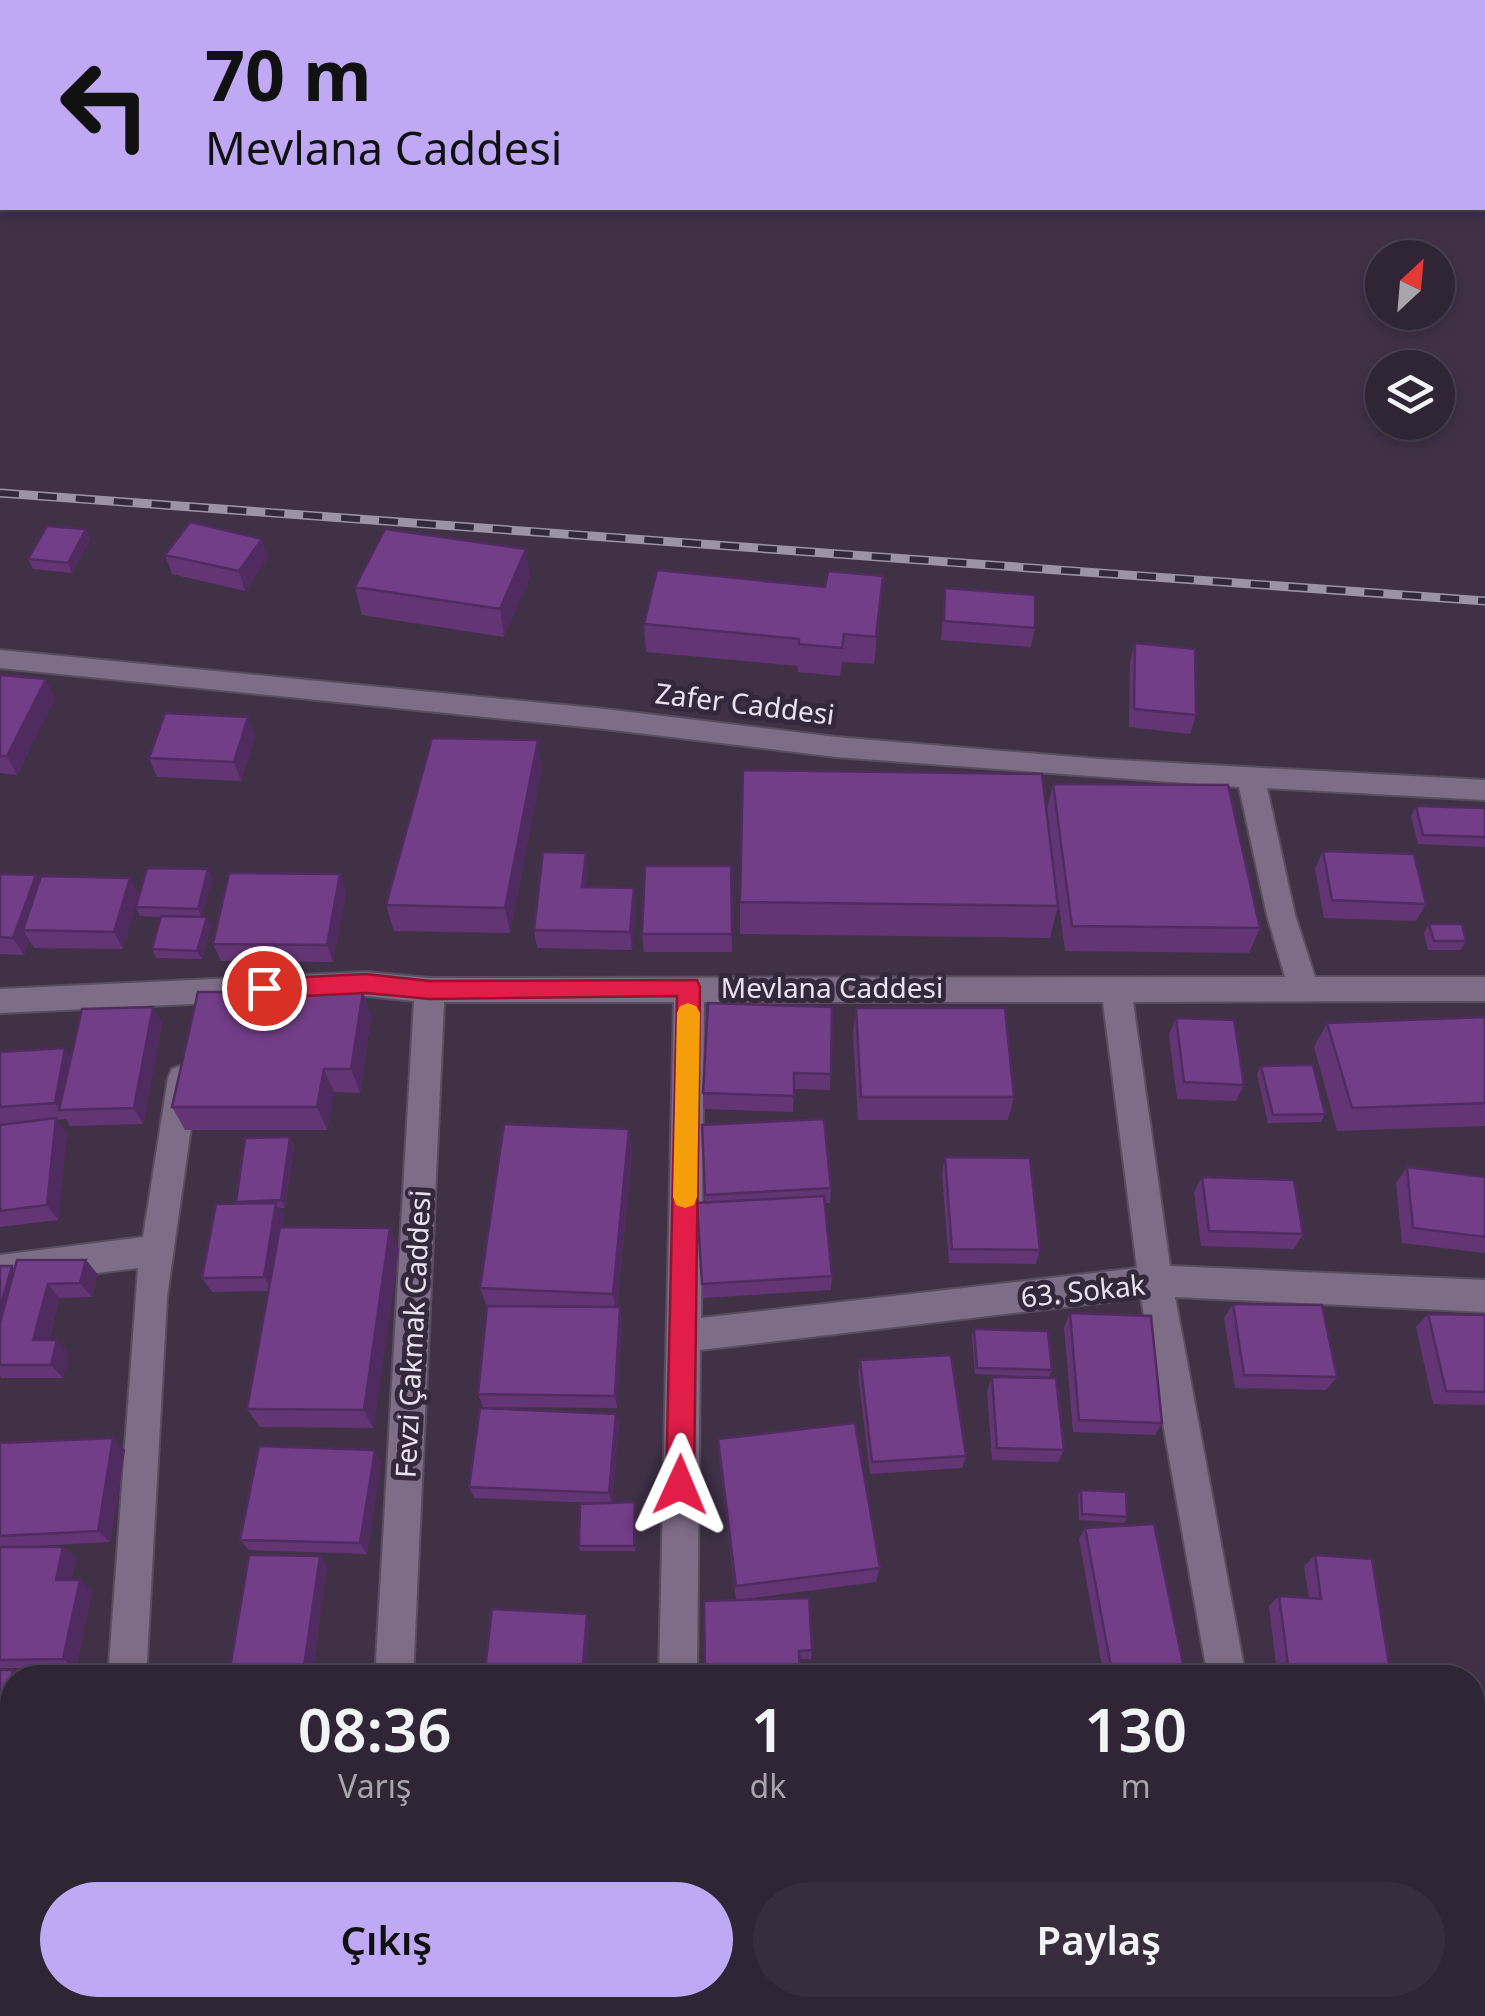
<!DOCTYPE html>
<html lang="tr">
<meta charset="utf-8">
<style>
body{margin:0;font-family:"Noto Sans",sans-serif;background:#382d3d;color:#f1f3f6;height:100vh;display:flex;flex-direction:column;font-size:38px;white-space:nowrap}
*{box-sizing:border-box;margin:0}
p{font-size:32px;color:#a8a5ad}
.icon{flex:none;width:55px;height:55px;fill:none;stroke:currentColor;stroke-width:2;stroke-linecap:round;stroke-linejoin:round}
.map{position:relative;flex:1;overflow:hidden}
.side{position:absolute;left:0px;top:1665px;width:1485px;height:352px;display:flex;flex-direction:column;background:#302535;border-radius:40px 40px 0 0;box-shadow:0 5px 15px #0003,0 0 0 2px #4b4250}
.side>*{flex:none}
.guide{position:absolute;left:0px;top:0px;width:1485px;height:210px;box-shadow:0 5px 15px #0003,0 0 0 2px #4b4250;background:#bfa9f4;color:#111;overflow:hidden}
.needle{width:65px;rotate:26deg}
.buttons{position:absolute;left:1365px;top:240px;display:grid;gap:20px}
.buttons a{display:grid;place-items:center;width:90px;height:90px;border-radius:50%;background:#302535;box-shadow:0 5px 15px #0003,0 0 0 2px #4b4250;font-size:50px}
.pin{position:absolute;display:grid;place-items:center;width:85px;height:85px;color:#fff;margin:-42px;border:5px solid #fff;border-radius:50%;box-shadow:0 2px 10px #0007}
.me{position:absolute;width:110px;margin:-55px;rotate:1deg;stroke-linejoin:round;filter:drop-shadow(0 0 8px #0008)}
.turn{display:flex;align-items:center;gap:35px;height:210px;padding:0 40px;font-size:45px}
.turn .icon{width:130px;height:130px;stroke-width:2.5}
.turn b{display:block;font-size:70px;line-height:85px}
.eta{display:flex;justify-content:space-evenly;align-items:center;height:170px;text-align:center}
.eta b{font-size:60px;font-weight:600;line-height:70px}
.button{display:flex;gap:20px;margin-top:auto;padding:20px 40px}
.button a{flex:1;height:115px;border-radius:60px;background:#bfa9f4;color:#111;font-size:40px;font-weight:600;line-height:115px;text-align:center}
.button a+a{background:#382d3d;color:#f1f3f6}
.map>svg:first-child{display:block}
</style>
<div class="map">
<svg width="1485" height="2016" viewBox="0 0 1485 2016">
<rect width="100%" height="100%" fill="#403147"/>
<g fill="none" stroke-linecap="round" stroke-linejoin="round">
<g stroke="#594d60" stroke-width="4">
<path id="minor" d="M 201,0 L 235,0 L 237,2 L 203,2 Z
M 1386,0 L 1404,0 L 1404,2 L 1387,2 Z
M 1482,146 L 1485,147 L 1485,160 L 1482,159 Z
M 0,650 L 605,709 L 836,737 L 1100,759 L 1485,780 L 1485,800 L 1267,788 L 1295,915 L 1315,977 L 1485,977 L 1485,1001 L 1133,1002 L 1170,1266 L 1485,1280 L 1485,1312 L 1175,1297 L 1246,1678 L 1208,1678 L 1141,1298 L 700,1350 L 697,1678 L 659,1678 L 674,1002 L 444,1002 L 413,1678 L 375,1678 L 414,1001 L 366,996 L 0,1013 L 0,989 L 366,972 L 430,978 L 1285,977 L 1267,915 L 1239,787 L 836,757 L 605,729 L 0,668 ZM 704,1002 L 1103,1002 L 1137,1268 L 701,1318 Z
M 183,1065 L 194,1069 L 198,1078 L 167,1297 L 146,1678 L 108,1678 L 138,1268 L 0,1285 L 0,1255 L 143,1237 L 168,1078 L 172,1069 Z
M 1472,1760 L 1485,1760 L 1485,1800 L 1472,1800 Z
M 0,1813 L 12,1813 L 12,1853 L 0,1853 Z
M 335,2005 L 377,2005 L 375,2016 L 333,2016 Z"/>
</g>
<use href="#minor" fill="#7e6d86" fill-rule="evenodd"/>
<g stroke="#9e93a4" stroke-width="9">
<path id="rail" d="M 0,493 L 1485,601"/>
</g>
<use href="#rail" stroke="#35273c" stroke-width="6" stroke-dasharray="19" stroke-linecap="butt"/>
</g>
<path fill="#633575" d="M 878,0 L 1014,0 L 1013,2 L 878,2 Z
M 1247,0 L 1306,0 L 1306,2 L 1247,2 Z
M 1317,0 L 1369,0 L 1368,2 L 1317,2 Z
M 1482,51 L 1485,51 L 1485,90 L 1482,90 Z
M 86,529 L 90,539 L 72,573 L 33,569 L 28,559 Z
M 165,555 L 268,558 L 245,591 L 172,574 Z
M 883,576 L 874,664 L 842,662 L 840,676 L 798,672 L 798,666 L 646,652 L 644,624 L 825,587 Z
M 530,577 L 504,637 L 362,615 L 355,587 Z
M 945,588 L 1035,628 L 1031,647 L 941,640 Z
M 1135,643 L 1196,715 L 1190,734 L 1129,727 L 1130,662 Z
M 0,675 L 55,698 L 17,775 L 0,773 Z
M 255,736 L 241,781 L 157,777 L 149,758 Z
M 542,767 L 510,933 L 394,931 L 386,905 Z
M 1053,784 L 1260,928 L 1249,953 L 1065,951 L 1051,846 L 1058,906 L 1050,938 L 740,934 L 740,902 L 1047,809 Z
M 1416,806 L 1485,808 L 1485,847 L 1418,844 L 1411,816 Z
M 1323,851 L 1426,904 L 1416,921 L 1324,918 L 1315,869 Z
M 731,866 L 732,952 L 644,952 L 642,934 Z
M 208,869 L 212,878 L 202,917 L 211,926 L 202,959 L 156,958 L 152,949 L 160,917 L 140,916 L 136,907 Z
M 588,871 L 586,887 L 636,906 L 632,950 L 537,948 L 534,930 Z
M 0,874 L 36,875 L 40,882 L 130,878 L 123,949 L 34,948 L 29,940 L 24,955 L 0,954 Z
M 340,874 L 346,892 L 333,962 L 221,961 L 213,944 Z
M 1429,924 L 1466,941 L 1461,950 L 1428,950 L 1424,933 Z
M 363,992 L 371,1016 L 360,1093 L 334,1092 L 327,1130 L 185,1130 L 172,1107 Z
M 153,1007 L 162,1024 L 143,1124 L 70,1126 L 66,1119 L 57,1120 L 67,1134 L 58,1220 L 0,1227 L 0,1125 L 25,1122 L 0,1124 L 0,1052 L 71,1058 Z
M 832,1007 L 830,1090 L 794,1089 L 793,1112 L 703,1109 L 703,1093 Z
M 856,1008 L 1014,1097 L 1008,1120 L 858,1120 L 853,1033 Z
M 1485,1017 L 1485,1126 L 1337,1131 L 1314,1047 L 1327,1023 Z
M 1176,1018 L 1244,1085 L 1236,1101 L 1177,1099 L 1169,1035 Z
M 1261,1066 L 1325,1114 L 1321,1122 L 1268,1123 L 1257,1074 Z
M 702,1125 L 831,1188 L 830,1203 L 825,1203 L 832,1276 L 831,1290 L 703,1298 L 697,1203 L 705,1202 Z
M 294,1145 L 285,1208 L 279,1208 L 284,1217 L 282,1227 L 390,1228 L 399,1249 L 373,1428 L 260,1427 L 247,1409 L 269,1291 L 212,1292 L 202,1278 L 237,1203 L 236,1202 Z
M 632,1152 L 617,1307 L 622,1321 L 617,1408 L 483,1407 L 478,1394 L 487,1308 L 480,1288 Z
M 945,1157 L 1040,1250 L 1036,1264 L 949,1263 L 942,1173 Z
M 1407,1167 L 1485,1177 L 1485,1253 L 1402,1243 L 1396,1183 Z
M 1202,1177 L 1303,1234 L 1294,1249 L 1201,1246 L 1194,1192 Z
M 86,1260 L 98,1275 L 92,1297 L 59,1298 L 49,1340 L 69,1353 L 63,1378 L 2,1378 L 0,1376 L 0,1266 L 12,1266 L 14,1269 Z
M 1233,1304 L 1337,1377 L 1326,1390 L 1235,1388 L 1224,1318 Z
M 1070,1313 L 1162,1423 L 1155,1435 L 1073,1432 L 1064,1327 Z
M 1428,1314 L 1485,1315 L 1485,1405 L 1433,1404 L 1416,1327 Z
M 974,1329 L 1052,1370 L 1049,1377 L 975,1374 L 972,1336 Z
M 860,1360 L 966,1456 L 962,1468 L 870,1474 L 858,1373 Z
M 992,1377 L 1064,1450 L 1058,1462 L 992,1460 L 987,1390 Z
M 616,1414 L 619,1426 L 612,1503 L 635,1502 L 635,1551 L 580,1551 L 579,1546 L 596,1503 L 474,1498 L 469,1487 Z
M 113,1438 L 125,1450 L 110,1542 L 14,1547 L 63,1547 L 76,1557 L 71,1580 L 92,1590 L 76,1668 L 0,1668 L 0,1443 Z
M 718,1439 L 880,1568 L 876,1582 L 736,1600 L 719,1456 Z
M 381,1462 L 367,1554 L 249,1550 L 240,1540 Z
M 1081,1490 L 1127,1517 L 1124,1523 L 1079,1520 L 1078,1495 Z
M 1085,1528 L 1186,1678 L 1104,1678 L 1079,1539 Z
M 1315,1555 L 1390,1671 L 1380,1678 L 1344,1678 L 1277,1673 L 1269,1606 L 1279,1596 L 1309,1598 L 1304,1566 Z
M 327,1566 L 312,1678 L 234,1678 L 229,1674 Z
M 704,1601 L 812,1650 L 811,1659 L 799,1659 Z
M 973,2005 L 1093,2005 L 1094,2016 L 974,2016 Z"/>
<path fill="#502b5f" d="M 520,0 L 535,0 L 533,2 L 519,2 Z
M 1354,0 L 1369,0 L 1368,2 L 1353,2 Z
M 86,529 L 90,539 L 72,573 L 68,563 Z
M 262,539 L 268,558 L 245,591 L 239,571 Z
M 526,549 L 530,577 L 504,637 L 500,609 Z
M 46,679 L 55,698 L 17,775 L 7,756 Z
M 248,717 L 255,736 L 241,781 L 234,762 Z
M 538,740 L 542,767 L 510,933 L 505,908 Z
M 586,853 L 588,871 L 585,905 L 582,887 Z
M 208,869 L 212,878 L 202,918 L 198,909 Z
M 340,874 L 346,892 L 333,962 L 327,945 Z
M 36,875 L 46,893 L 23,930 L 29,940 L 24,955 L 13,938 Z
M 130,878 L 139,896 L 123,949 L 114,932 Z
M 634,888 L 636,906 L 632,950 L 630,932 Z
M 207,917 L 211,926 L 202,959 L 197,951 Z
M 363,992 L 371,1016 L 360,1093 L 351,1069 Z
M 153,1007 L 162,1024 L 143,1124 L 134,1108 Z
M 65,1048 L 75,1064 L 60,1110 L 55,1103 Z
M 324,1069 L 334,1092 L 327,1130 L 317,1107 Z
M 56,1118 L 67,1134 L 58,1220 L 47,1205 Z
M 629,1129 L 632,1152 L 616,1314 L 613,1294 Z
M 290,1137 L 294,1145 L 285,1208 L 281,1200 Z
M 276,1203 L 284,1217 L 272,1291 L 264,1277 Z
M 390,1228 L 399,1249 L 373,1428 L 364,1410 Z
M 86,1260 L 98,1275 L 92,1297 L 80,1283 Z
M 12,1266 L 24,1280 L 0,1349 L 0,1308 Z
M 48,1284 L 59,1298 L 45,1353 L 33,1340 Z
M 620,1307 L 622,1321 L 617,1408 L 615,1396 Z
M 57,1340 L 69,1353 L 63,1378 L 51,1365 Z
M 616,1414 L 619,1426 L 612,1504 L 609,1493 Z
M 113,1438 L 125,1450 L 110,1542 L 98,1531 Z
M 375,1450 L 381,1462 L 367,1554 L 360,1543 Z
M 63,1547 L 76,1557 L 69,1590 L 56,1580 Z
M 320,1556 L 327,1566 L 312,1678 L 307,1678 L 303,1674 Z
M 80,1580 L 92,1590 L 76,1668 L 63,1659 Z
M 587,1614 L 590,1623 L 586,1678 L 582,1678 Z
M 13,1670 L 25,1678 L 12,1678 L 12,1748 L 8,1768 L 0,1764 L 0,1730 Z
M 326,2005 L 335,2005 L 334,2016 L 325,2016 Z"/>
<path fill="#733e88" stroke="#502b5f" stroke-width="2.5" d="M 472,0 L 520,0 L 519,2 L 470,2 Z
M 878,0 L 909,0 L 909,2 L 878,2 Z
M 1482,51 L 1485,51 L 1485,70 L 1482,70 Z
M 190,522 L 262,539 L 239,571 L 165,555 Z
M 47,526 L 86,529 L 68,563 L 28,559 Z
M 385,529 L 526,549 L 500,609 L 355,587 Z
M 657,570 L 825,587 L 828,571 L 883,576 L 876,637 L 844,634 L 842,648 L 799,644 L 799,639 L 644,624 Z
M 945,588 L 1035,595 L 1035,628 L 944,621 Z
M 1135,643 L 1195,649 L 1196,715 L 1134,709 Z
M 0,675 L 46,679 L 7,756 L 0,756 Z
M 165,713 L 248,717 L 234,762 L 149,758 Z
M 432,738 L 538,740 L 505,908 L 386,905 Z
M 743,770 L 1042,774 L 1058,906 L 740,902 Z
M 1053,784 L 1228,785 L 1260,928 L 1072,926 Z
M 1416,806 L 1485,808 L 1485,837 L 1423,835 Z
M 1323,851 L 1414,854 L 1426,904 L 1332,900 Z
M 543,852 L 586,853 L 582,887 L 634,888 L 630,932 L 534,930 Z
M 645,866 L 731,866 L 732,934 L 642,934 Z
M 147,868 L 208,869 L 198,909 L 136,907 Z
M 229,873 L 340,874 L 327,945 L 213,944 Z
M 0,874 L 36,875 L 13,938 L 0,937 Z
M 41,876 L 130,878 L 114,932 L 23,930 Z
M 161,916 L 207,917 L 197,951 L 152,949 Z
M 1429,924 L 1462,924 L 1466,941 L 1434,941 Z
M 198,992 L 363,992 L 351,1069 L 324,1069 L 317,1107 L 172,1107 Z
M 708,1003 L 832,1007 L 831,1074 L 794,1073 L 794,1096 L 703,1093 Z
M 153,1007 L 134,1108 L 59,1110 L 82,1009 Z
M 856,1008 L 1005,1008 L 1014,1097 L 861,1097 Z
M 1485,1017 L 1485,1103 L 1352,1108 L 1327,1023 Z
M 1176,1018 L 1234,1020 L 1244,1085 L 1184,1082 Z
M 65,1048 L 55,1103 L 0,1107 L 0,1052 Z
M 1313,1065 L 1325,1114 L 1273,1115 L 1261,1066 Z
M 56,1118 L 47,1205 L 0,1211 L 0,1125 Z
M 824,1119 L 831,1188 L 705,1195 L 702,1125 Z
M 504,1124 L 629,1129 L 613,1294 L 480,1288 Z
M 290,1137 L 281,1200 L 236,1202 L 245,1138 Z
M 945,1157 L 1030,1158 L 1040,1250 L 952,1249 Z
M 1407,1167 L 1485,1177 L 1485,1237 L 1413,1228 Z
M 1202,1177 L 1294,1180 L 1303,1234 L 1209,1231 Z
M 824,1196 L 832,1276 L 702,1284 L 697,1203 Z
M 276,1203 L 264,1277 L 202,1278 L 216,1204 Z
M 280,1227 L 390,1228 L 364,1410 L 247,1409 Z
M 17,1260 L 86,1260 L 80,1283 L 48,1284 L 33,1340 L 57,1340 L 51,1365 L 0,1365 L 0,1323 Z
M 0,1266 L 12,1266 L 0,1308 Z
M 1233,1304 L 1322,1305 L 1337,1377 L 1244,1375 Z
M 487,1306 L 620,1307 L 615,1396 L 478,1394 Z
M 1070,1313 L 1151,1316 L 1162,1423 L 1079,1420 Z
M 1428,1314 L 1485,1315 L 1485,1392 L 1446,1391 Z
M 974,1329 L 1048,1331 L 1052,1370 L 977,1368 Z
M 951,1355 L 966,1456 L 872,1462 L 860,1360 Z
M 992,1377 L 1056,1378 L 1064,1450 L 997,1448 Z
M 480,1408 L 616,1414 L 609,1493 L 469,1487 Z
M 855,1423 L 880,1568 L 736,1586 L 718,1439 Z
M 113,1438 L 98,1531 L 0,1536 L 0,1443 Z
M 259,1446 L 375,1450 L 360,1543 L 240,1540 Z
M 1081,1490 L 1126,1492 L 1127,1517 L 1082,1514 Z
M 635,1502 L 634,1546 L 579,1546 L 580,1504 Z
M 1154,1524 L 1186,1678 L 1113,1678 L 1085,1528 Z
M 0,1547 L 63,1547 L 56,1580 L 80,1580 L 63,1659 L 0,1660 Z
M 249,1555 L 320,1556 L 303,1674 L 229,1674 Z
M 1315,1555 L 1372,1559 L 1390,1671 L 1288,1665 L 1279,1596 L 1321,1599 Z
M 809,1598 L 812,1650 L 799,1651 L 800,1678 L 705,1678 L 704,1601 Z
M 492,1609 L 587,1614 L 582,1678 L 484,1678 Z
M 0,1670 L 13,1670 L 0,1730 Z
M 1472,1819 L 1485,1819 L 1485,1986 L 1472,1986 Z
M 12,1856 L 12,1935 L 0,1936 L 0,1924 Z
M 230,2005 L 326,2005 L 325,2016 L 229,2016 Z
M 626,2005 L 820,2005 L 821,2016 L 626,2016 Z
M 980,2005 L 1093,2005 L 1094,2016 L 981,2016 Z"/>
<path fill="#e11d48" stroke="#92132f" stroke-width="2.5" d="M 366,974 L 430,981 L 697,980 L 700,987 L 694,1485 L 690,1494 L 680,1498 L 670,1494 L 666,1485 L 677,996 L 430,999 L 366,993 L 264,998 L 253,988 L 264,979 Z"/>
<path fill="#f59e0b" d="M 688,1003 L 696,1006 L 700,1013 L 697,1197 L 694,1205 L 685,1208 L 676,1205 L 673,1197 L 677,1013 L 680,1006 Z"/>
<g text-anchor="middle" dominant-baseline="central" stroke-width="10" stroke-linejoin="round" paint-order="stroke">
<g font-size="28" fill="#ebe2f0" stroke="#35273c">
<text transform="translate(745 703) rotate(7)">Zafer Caddesi</text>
<text x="832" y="987">Mevlana Caddesi</text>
<text transform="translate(1083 1290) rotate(-6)">63. Sokak</text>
<text transform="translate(412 1334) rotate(-87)">Fevzi Çakmak Caddesi</text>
</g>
</g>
</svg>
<div class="buttons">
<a><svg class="needle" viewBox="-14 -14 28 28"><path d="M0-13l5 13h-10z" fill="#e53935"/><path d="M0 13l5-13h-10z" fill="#a8a5ad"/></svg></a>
<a><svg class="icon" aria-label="layers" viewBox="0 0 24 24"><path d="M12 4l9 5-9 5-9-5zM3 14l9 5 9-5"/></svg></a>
</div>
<div class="pin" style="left:264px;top:988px;background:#d93025"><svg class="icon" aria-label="arrive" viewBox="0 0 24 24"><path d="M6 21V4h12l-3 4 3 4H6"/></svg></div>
<svg class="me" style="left:680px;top:1485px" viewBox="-20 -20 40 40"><path d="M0-17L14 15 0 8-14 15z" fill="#e11d48" stroke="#fff" stroke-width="4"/></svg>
<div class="guide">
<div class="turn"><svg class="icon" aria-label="left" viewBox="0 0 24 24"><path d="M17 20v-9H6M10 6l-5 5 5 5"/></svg><div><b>70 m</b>Mevlana Caddesi</div></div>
</div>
<section class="side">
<div class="eta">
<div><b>08:36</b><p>Varış</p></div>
<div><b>1</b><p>dk</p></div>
<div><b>130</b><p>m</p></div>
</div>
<div class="button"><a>Çıkış</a><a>Paylaş</a></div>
</section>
</div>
